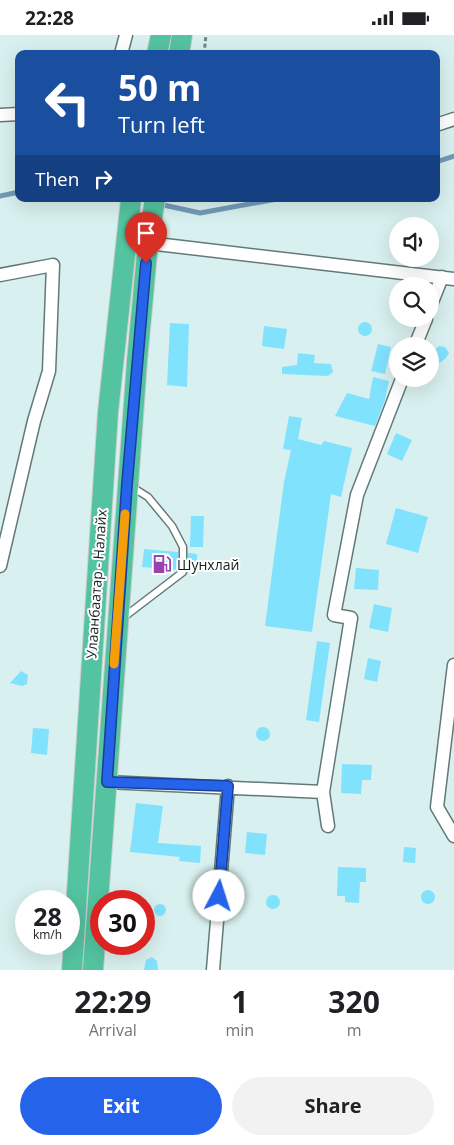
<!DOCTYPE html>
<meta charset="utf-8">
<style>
body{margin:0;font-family:"Open Sans",sans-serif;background:#f2f2f2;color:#202124;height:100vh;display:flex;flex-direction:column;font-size:19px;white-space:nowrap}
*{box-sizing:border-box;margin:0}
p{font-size:16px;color:#757577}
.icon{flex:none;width:28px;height:28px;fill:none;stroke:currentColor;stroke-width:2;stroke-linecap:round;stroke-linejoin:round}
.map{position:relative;height:935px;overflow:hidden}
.panel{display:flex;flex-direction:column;background:#fff;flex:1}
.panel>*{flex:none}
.top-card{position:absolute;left:15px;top:15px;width:425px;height:152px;border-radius:10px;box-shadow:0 5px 20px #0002;background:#1a4fa0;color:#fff;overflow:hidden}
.tools{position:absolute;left:389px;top:182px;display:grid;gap:10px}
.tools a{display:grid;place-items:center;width:50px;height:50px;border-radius:50%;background:#fff;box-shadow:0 5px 20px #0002;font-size:25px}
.speed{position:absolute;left:15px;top:855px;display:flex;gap:10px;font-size:25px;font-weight:700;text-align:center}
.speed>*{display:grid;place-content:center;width:65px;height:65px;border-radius:50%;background:#fff;box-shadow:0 5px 20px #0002;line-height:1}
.speed small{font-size:12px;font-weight:400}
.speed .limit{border:8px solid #d22;background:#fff;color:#111}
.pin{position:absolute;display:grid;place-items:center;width:42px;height:42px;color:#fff;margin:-51px -21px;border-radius:50% 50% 50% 0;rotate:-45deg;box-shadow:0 0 5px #0007}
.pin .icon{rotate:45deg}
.me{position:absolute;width:55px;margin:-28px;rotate:5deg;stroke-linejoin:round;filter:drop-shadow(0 0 4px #0008)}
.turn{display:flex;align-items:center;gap:18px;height:105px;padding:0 20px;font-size:22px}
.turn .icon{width:65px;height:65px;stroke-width:2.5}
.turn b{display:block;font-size:35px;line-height:42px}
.then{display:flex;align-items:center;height:48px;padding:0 20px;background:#0003;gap:10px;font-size:19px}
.eta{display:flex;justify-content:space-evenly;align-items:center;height:85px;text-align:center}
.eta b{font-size:30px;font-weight:700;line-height:35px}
.cta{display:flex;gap:10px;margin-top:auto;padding:10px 20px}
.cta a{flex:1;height:58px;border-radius:30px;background:#2563eb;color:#fff;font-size:20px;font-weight:700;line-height:58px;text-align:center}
.cta a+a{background:#f2f2f2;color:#202124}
.status{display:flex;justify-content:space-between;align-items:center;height:35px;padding:0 25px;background:#fff;direction:ltr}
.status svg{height:14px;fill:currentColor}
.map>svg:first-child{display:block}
</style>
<div class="status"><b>22:28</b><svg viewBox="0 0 49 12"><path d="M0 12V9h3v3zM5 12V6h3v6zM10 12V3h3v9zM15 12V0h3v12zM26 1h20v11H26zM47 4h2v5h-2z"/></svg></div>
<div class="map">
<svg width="454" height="935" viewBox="0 0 454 935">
<rect width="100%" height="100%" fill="#d8f0ef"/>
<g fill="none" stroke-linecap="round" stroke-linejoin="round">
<path stroke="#729ab7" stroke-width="5" d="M 436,127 L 454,121
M 0,161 L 19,157
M 159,169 L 200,178 L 277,164"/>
</g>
<path fill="#81e2fd" d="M358 294a7 7 0 1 1 14 0a7 7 0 1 1-14 0Z
M 170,288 L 189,289 L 187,352 L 167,350 Z
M 264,291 L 287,294 L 284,314 L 262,311 Z
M 378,309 L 391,312 L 385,339 L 371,336 Z
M 439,311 L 445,312 L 449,318 L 446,323 L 432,334 L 434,316 Z
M 298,318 L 315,320 L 314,328 L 331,329 L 333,337 L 328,341 L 282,339 L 282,332 L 297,330 Z
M 373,342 L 389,346 L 385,365 L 375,391 L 335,381 L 347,358 L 369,364 Z
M 289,381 L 302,383 L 298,404 L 321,410 L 324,406 L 352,413 L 341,462 L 331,459 L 312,597 L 265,591 L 284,447 L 291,415 L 283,414 Z
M 396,398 L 412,405 L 402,426 L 387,419 Z
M 396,473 L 428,482 L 418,518 L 386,509 Z
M 191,481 L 204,481 L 203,512 L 190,512 Z
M 144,514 L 178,517 L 178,535 L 142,532 Z
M 188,518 L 197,519 L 197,538 L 188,537 Z
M 356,533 L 379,535 L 378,555 L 354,554 Z
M 374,569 L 392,573 L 388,597 L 369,593 Z
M 317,606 L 330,608 L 319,687 L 306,685 Z
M 368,623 L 381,626 L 377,647 L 364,644 Z
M 21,636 L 28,640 L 27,649 L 22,651 L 10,648 Z
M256 699a7 7 0 1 1 14 0a7 7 0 1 1-14 0Z
M 33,693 L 49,694 L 47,720 L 31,718 Z
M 342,729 L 372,730 L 371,745 L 362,745 L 361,759 L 341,758 Z
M 136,768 L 163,771 L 158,808 L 201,811 L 200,828 L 179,826 L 180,822 L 130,817 Z
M 247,797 L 267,799 L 265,820 L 245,818 Z
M 404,812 L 416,813 L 415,828 L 403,827 Z
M 338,832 L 366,833 L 366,847 L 360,847 L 359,868 L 345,867 L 345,861 L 337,861 Z
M421 862a7 7 0 1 1 14 0a7 7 0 1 1-14 0Z
M266 867a7 7 0 1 1 14 0a7 7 0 1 1-14 0Z
M154 875a6 6 0 1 1 12 0a6 6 0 1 1-12 0Z
M 152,922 L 157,926 L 158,935 L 144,935 L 146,925 Z"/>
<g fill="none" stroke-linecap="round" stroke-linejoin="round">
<g stroke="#637978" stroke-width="9">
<path id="service" d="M 124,582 L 183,537 L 183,512 L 172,491 L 148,462 L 132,452"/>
</g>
<g stroke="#637978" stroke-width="15">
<path id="minor" d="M 121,19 L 126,0
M 0,80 L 19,79
M 436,90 L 454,84
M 148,208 L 454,244
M 0,240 L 53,230 L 49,336 L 34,386 L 0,531
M 430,272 L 442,242
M 415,311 L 426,284
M 454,630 L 437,772 L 454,801
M 107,747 L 323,757
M 328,791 L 323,757 L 351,583 L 334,580 L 357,460 L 402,344
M 213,935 L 228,751"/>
</g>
<g stroke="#cbcdcd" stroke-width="22">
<path id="trunk" d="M 157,19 L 161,0
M 179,19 L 182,0
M 72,935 L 108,377 L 131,164
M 93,935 L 137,326 L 148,208 L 155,164"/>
</g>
<path stroke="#738383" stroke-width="3" stroke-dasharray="4 2.5" stroke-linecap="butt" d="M 204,19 L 206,0"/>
<use href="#service" stroke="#fff" stroke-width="6"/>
<use href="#minor" stroke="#fff" stroke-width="12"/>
<use href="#trunk" stroke="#54c3a0" stroke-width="20"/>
</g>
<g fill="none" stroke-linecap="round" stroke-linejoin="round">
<g stroke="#184099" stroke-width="12">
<path id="route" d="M 146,228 L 127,449 L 107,747 L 228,751 L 219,861"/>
</g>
<use href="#route" stroke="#2563eb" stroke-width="9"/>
<path stroke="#f59e0b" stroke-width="9" d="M 114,629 L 125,479"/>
</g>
<defs>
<g id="fuel-bare" transform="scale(1.5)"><path d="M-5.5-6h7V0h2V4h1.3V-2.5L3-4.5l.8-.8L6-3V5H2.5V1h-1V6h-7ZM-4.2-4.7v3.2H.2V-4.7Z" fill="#9a43b0" stroke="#fff" stroke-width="2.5" paint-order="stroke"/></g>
</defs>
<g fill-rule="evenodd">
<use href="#fuel-bare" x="162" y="529"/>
</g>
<g text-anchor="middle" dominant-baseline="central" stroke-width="4" stroke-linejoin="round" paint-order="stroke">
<g font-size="14" fill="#141d1d" stroke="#fff" text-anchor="start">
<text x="177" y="529">Шунхлай</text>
</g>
<g font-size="14" fill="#141d1d" stroke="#fff">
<text transform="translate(96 549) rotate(-86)">Улаанбаатар - Налайх</text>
</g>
</g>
</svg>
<div class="tools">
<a><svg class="icon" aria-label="sound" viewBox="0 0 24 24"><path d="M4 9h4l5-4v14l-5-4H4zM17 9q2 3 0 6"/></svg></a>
<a><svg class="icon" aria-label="search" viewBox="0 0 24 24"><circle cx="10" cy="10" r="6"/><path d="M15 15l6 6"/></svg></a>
<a><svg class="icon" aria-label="layers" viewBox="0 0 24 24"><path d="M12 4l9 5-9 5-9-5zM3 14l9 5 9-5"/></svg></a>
</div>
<div class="speed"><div>28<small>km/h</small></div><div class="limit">30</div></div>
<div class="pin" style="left:146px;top:228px;background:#d93025"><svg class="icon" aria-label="arrive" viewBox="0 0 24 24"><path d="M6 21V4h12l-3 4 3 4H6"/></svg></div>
<svg class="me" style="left:219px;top:861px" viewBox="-20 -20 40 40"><circle r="19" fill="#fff"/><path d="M0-13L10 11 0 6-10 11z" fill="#2563eb"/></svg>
<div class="top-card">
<div class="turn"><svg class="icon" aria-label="left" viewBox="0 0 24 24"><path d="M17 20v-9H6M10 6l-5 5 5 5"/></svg><div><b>50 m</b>Turn left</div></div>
<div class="then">Then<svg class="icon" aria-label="right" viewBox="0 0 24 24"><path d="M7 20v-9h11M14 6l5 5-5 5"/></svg></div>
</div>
</div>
<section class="panel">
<div class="eta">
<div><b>22:29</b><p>Arrival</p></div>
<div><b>1</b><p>min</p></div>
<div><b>320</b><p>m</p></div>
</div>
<div class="cta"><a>Exit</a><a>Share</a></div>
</section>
